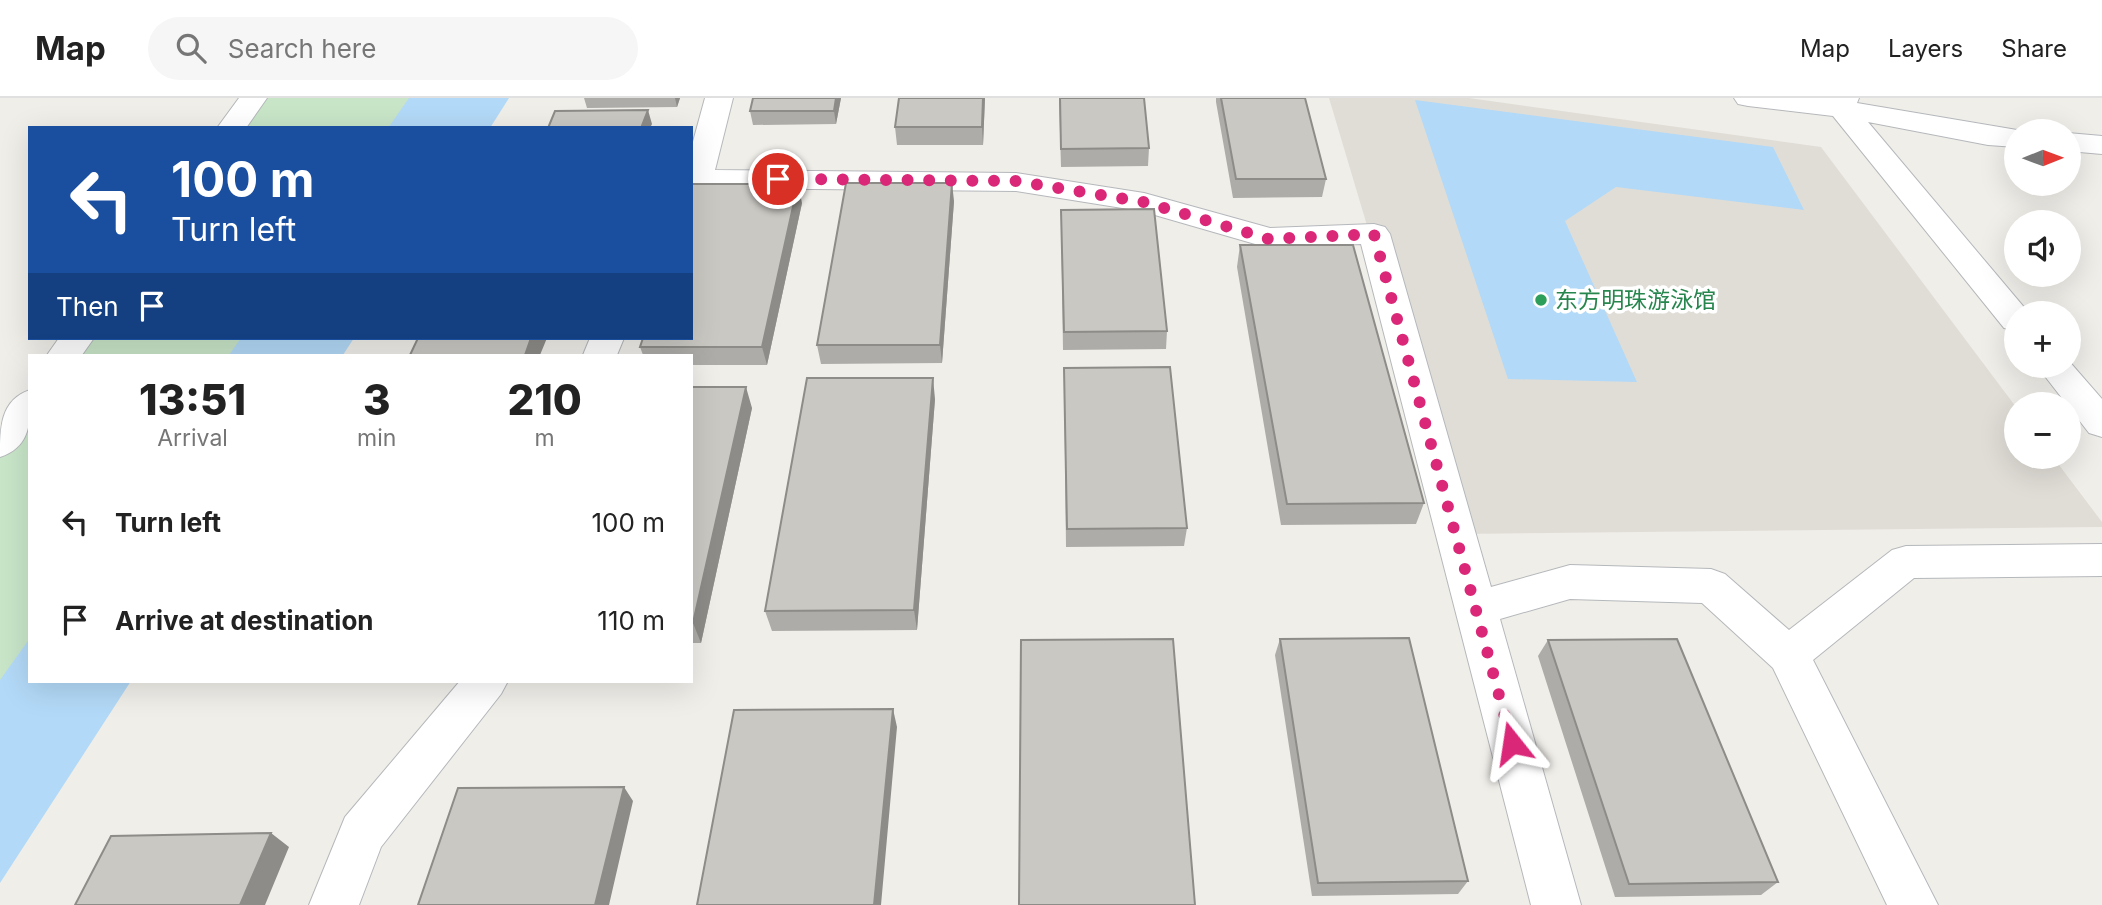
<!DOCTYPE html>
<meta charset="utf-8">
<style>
body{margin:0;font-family:Inter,"Noto Sans SC",sans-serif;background:#f6f6f6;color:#222;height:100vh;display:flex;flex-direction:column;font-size:26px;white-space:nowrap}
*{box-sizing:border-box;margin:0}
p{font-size:23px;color:#767676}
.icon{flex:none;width:38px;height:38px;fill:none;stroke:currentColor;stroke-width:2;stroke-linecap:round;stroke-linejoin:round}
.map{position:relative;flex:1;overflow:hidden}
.panel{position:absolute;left:28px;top:256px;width:665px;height:329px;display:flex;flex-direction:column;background:#fff;border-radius:0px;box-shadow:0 7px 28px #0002}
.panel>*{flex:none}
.hud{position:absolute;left:28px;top:28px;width:665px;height:214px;border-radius:0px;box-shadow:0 7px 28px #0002;background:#1a4fa0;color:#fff;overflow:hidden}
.needle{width:46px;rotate:89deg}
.controls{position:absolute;left:2004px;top:21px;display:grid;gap:14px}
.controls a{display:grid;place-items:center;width:77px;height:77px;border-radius:50%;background:#fff;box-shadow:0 7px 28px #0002;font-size:35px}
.pin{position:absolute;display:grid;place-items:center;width:60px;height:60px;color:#fff;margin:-30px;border:4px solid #fff;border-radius:50%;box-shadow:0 2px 7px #0007}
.me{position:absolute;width:77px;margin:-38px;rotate:345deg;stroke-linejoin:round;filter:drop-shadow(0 0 5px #0008)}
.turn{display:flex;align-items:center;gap:24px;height:147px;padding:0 28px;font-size:32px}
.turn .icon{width:91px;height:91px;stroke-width:2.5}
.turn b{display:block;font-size:49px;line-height:60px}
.then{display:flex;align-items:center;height:66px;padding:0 28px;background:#0003;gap:14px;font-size:26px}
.eta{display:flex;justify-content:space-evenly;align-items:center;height:119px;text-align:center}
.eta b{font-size:42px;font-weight:800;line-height:49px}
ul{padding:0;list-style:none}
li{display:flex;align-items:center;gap:21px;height:98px;padding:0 28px}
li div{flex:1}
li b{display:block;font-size:26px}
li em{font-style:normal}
header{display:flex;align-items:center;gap:42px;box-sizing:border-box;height:98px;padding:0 35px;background:#fff;border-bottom:2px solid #e0e0e0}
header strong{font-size:33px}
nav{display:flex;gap:38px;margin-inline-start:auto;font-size:24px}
.search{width:490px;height:63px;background:#f6f6f6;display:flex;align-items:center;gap:18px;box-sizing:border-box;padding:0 24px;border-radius:38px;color:#767676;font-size:26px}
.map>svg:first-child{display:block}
</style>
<header>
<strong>Map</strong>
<div class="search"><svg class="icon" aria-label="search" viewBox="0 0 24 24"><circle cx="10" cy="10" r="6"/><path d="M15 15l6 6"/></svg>Search here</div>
<nav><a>Map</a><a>Layers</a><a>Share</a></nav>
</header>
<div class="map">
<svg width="2102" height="807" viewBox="0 0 2102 807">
<rect width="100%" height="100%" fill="#f0eee9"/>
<path fill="#e0ddd7" d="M 1329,0 L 1469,0 L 1821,49 L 2016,309 L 2016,359 L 2053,359 L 2102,424 L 2102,429 L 1459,436 Z"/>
<path fill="#c8e5c8" d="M 254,0 L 428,0 L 409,30 L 232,30 Z
M 78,240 L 271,240 L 260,257 L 65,257 Z
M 30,306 L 30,583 L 0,654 L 0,346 Z"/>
<path fill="#b2d9f7" d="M 409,0 L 509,0 L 490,30 L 388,30 Z
M 1415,2 L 1773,49 L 1804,112 L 1616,89 L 1565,123 L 1637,284 L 1508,281 Z
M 241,240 L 354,240 L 343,257 L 229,257 Z
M 30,540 L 30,583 L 131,583 L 0,785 L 0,582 Z"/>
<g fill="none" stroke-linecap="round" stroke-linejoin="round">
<g stroke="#b5b8bb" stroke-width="2">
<path id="minor" d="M 239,0 L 267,0 L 246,30 L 217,30 Z
M 705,0 L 733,0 L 715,72 L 1016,75 L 1144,95 L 1270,130 L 1374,126 L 1385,129 L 1390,136 L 1491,489 L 1570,467 L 1711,471 L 1725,476 L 1789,532 L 1892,452 L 1906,448 L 2102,446 L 2102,478 L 1914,480 L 1813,562 L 1938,807 L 1887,807 L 1773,570 L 1702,505 L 1570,501 L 1500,521 L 1581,807 L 1531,807 L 1361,146 L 1269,150 L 1141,113 L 1016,93 L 706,90 L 702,95 L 691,98 L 691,51 Z
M 1734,0 L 1859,0 L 1857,5 L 2023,33 L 2016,33 L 2016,49 L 1988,47 L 1868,24 L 2028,214 L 2016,215 L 2016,233 L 2004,230 L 1833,18 L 1748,8 L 1738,6 Z
M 2068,35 L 2102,38 L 2102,56 L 2068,53 Z
M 59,240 L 94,240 L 82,257 L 47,257 Z
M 590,240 L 624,240 L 617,257 L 583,257 Z
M 2068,262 L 2102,301 L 2102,339 L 2089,335 L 2037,268 L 2068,268 Z
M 30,292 C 30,321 33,348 0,359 C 0,330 0,302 30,292 Z
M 460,583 L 508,583 L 501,596 L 381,749 L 359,807 L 309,807 L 345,719 Z"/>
</g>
<use href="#minor" fill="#fff" fill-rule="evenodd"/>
</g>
<path fill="#adaca8" d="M 584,0 L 680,0 L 677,9 L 587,10 Z
M 753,0 L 841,0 L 836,26 L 753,27 L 750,13 Z
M 899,0 L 985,0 L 983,47 L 897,47 L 895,29 Z
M 1059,0 L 1144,0 L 1149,50 L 1148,68 L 1061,69 Z
M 1216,0 L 1305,0 L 1326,81 L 1322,99 L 1233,100 L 1216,4 Z
M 954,103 L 942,265 L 821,266 L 817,247 Z
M 802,105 L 767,267 L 691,267 L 691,257 L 643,257 L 640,249 Z
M 1061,112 L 1167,233 L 1166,251 L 1063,252 Z
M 1240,147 L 1424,405 L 1416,426 L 1281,427 L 1237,169 Z
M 1064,270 L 1187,430 L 1184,448 L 1066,449 Z
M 691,289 L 752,310 L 701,545 L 691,545 Z
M 935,301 L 917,532 L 772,533 L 765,513 Z
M 1280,541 L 1468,783 L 1458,796 L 1312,798 L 1275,557 Z
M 1548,542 L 1778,784 L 1761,797 L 1615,799 L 1538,558 Z"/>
<path fill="#8d8c88" d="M 675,0 L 680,0 L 677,9 Z
M 836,0 L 841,0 L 836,26 L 834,13 Z
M 983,0 L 985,0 L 983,47 L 982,29 Z
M 648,12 L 652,26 L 650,30 L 641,30 Z
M 952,85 L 954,103 L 942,265 L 940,247 Z
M 798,86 L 802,105 L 767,267 L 762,249 Z
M 531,240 L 547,240 L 540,257 L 525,257 Z
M 933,280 L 935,301 L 917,532 L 914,512 Z
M 746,289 L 752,310 L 701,545 L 693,525 Z
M 893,611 L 897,629 L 881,807 L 874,807 Z
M 624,689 L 633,703 L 609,807 L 595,807 Z
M 271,735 L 289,749 L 265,807 L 240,807 Z"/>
<path fill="#c9c8c3" stroke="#8d8c88" stroke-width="2" d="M 753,0 L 836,0 L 834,13 L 750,13 Z
M 899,0 L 983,0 L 982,29 L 895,29 Z
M 1060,0 L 1144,0 L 1149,50 L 1061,51 Z
M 1221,0 L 1305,0 L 1326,81 L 1236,81 Z
M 648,12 L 641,30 L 548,30 L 555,13 Z
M 846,85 L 952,85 L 940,247 L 817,247 Z
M 691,86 L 798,86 L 762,249 L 640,249 L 643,240 L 691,240 Z
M 1154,111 L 1167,233 L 1064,234 L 1061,112 Z
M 1240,147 L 1353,147 L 1424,405 L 1287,406 Z
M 418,240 L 531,240 L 525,257 L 410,257 Z
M 1170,269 L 1187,430 L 1067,431 L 1064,270 Z
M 807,280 L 933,280 L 914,512 L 765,513 Z
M 691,289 L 746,289 L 693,525 L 691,525 Z
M 1409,540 L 1468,783 L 1318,785 L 1280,541 Z
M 1173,541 L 1195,807 L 1019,807 L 1021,542 Z
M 1677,541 L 1778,784 L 1629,786 L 1548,542 Z
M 893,611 L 874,807 L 697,807 L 734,612 Z
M 624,689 L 595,807 L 418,807 L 458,690 Z
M 271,735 L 240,807 L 75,807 L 111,738 Z"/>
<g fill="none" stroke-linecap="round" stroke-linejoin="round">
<path stroke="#db2777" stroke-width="12" stroke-dasharray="0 21.6" d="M 778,81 L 1016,83 L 1144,104 L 1269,141 L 1374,136 L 1512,645"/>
</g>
<circle fill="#2e9e5b" stroke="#fff" stroke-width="2.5" cx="1541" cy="202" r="7"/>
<g text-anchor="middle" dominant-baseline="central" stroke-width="7" stroke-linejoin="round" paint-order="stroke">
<g font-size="23" fill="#27864d" stroke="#fff" text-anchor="start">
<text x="1555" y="202">东方明珠游泳馆</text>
</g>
</g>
</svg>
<div class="controls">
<a><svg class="needle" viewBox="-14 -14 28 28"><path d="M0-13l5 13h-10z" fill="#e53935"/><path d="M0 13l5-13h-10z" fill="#767676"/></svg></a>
<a><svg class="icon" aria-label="sound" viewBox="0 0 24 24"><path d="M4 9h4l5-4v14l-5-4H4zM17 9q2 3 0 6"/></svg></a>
<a>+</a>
<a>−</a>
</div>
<div class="pin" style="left:778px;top:81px;background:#d93025"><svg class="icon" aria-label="arrive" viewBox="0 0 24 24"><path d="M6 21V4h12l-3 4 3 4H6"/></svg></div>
<svg class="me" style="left:1512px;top:645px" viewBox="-20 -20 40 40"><path d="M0-17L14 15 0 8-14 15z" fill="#db2777" stroke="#fff" stroke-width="4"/></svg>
<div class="hud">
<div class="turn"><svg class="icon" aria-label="left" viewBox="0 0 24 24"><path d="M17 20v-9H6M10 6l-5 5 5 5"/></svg><div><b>100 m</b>Turn left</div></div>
<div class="then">Then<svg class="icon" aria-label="arrive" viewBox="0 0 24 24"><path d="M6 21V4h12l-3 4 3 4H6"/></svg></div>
</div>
<section class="panel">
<div class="eta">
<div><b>13:51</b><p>Arrival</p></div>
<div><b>3</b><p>min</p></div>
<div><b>210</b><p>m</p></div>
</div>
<ul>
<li><svg class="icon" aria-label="left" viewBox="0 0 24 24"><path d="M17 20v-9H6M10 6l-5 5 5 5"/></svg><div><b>Turn left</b></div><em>100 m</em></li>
<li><svg class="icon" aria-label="arrive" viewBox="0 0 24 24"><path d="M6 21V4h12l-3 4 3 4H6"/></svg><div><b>Arrive at destination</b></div><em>110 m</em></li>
</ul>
</section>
</div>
